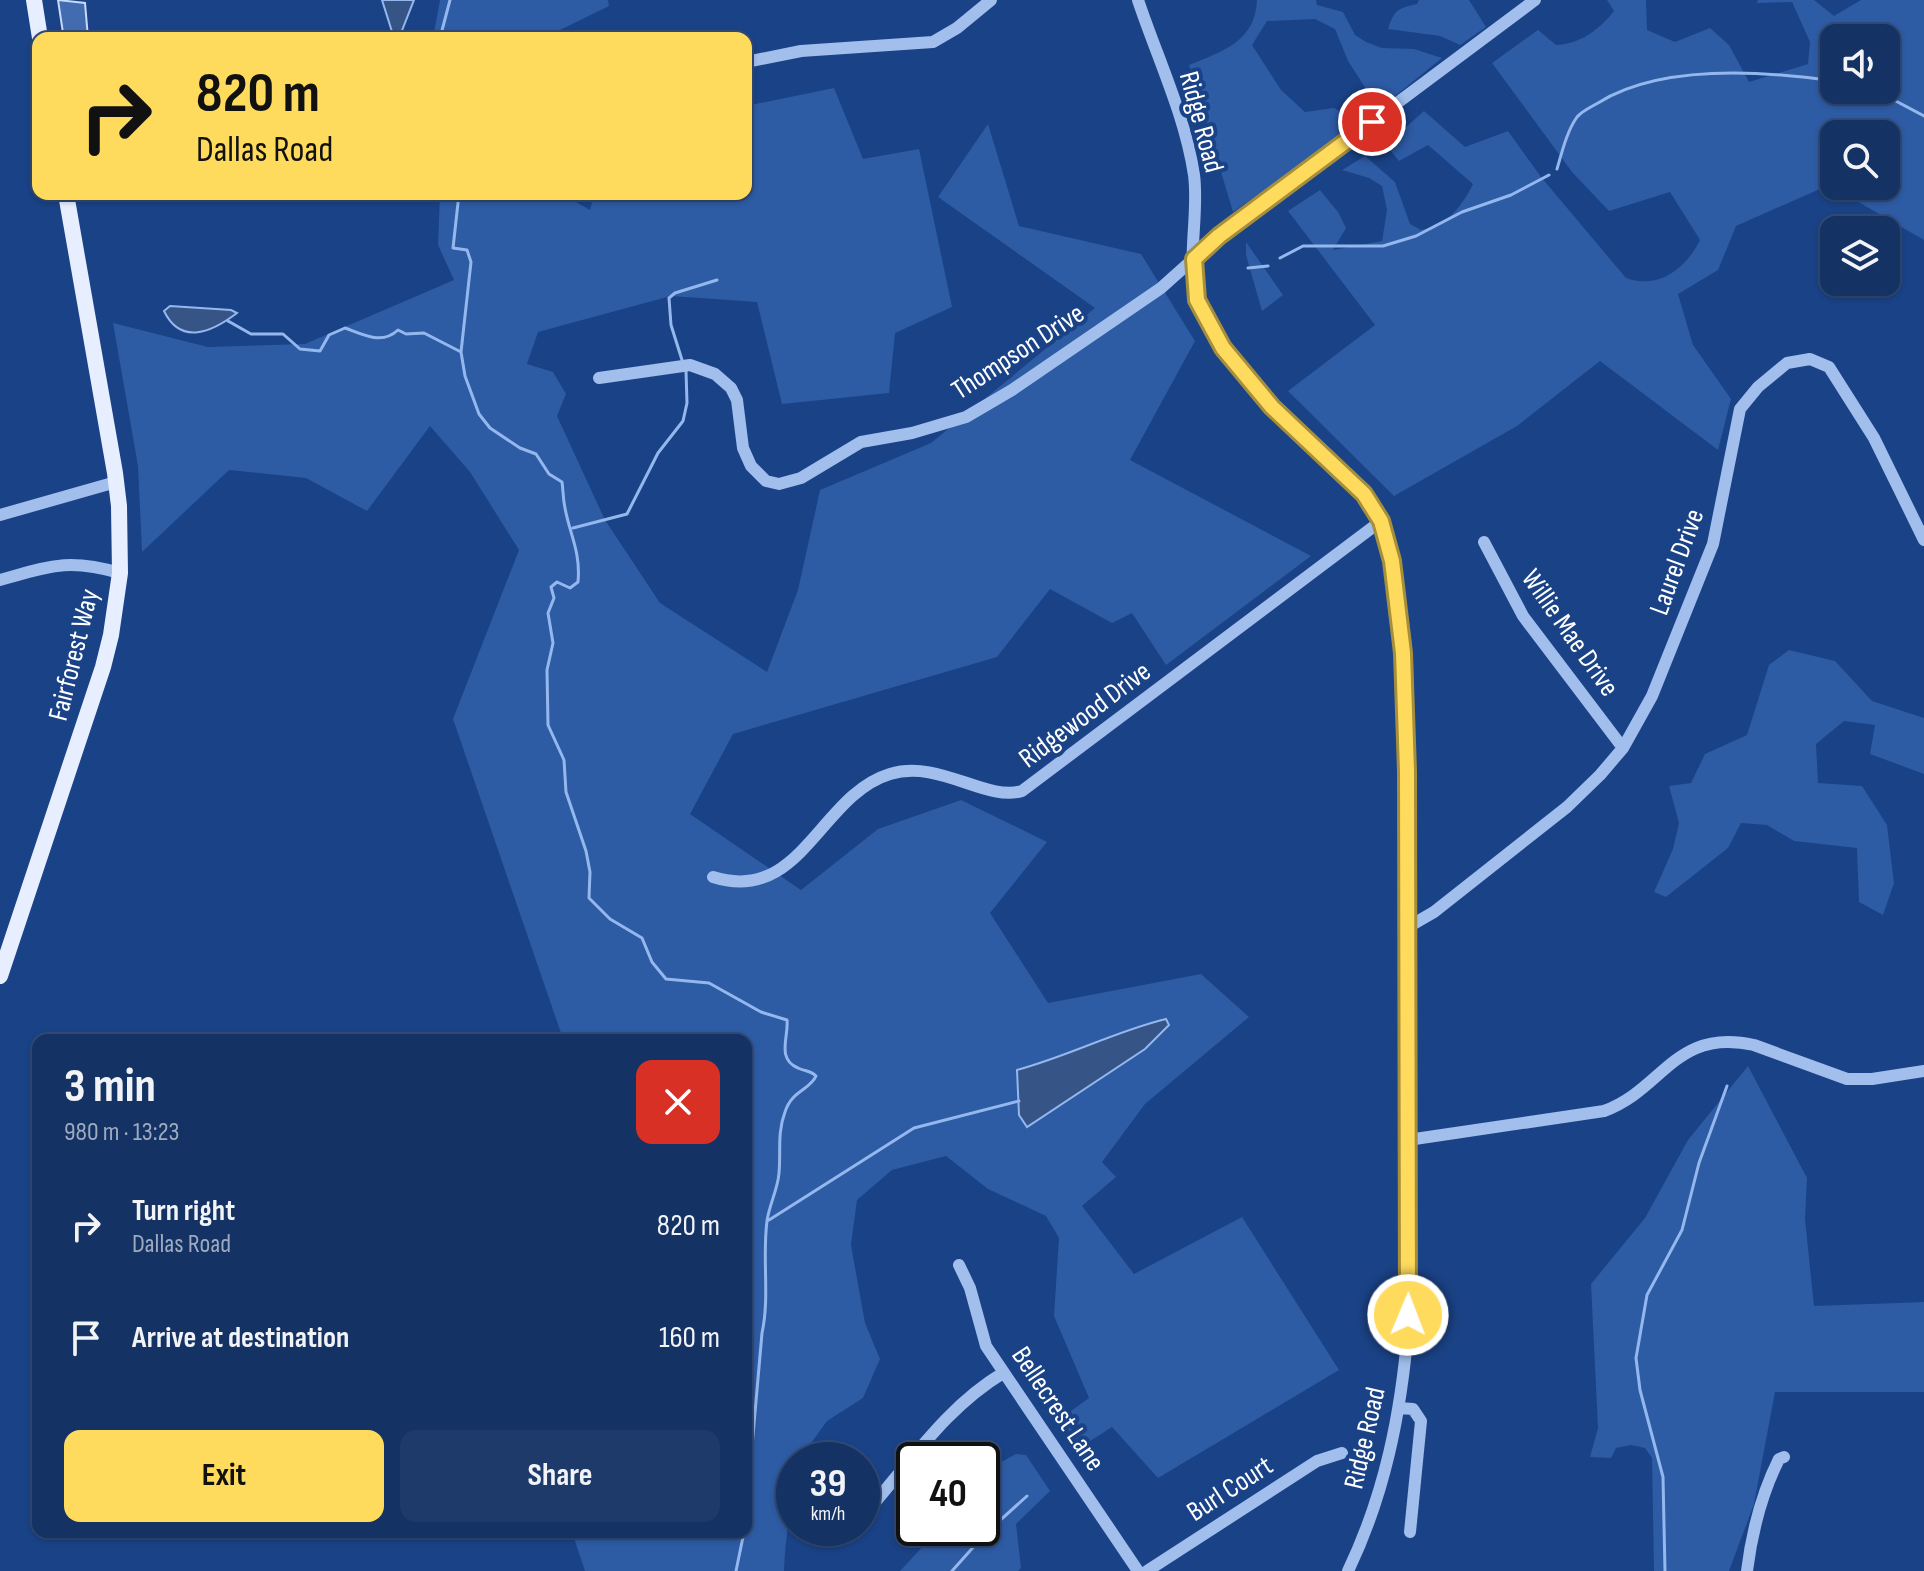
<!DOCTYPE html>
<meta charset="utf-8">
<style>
body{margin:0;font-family:"Sofia Sans Condensed",sans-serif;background:#1d3a6a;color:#f1f3f6;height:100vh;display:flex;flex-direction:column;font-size:30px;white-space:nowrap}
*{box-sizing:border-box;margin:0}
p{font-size:26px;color:#9daabf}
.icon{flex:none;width:44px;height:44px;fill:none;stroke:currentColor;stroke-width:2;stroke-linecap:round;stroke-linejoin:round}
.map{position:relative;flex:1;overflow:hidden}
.drawer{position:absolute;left:32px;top:1034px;width:720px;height:504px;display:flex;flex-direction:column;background:#143264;border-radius:16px;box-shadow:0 2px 6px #0004,0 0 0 2px #334d78}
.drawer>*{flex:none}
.top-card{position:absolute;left:32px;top:32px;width:720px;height:168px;border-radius:16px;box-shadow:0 2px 6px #0004,0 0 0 2px #334d78;background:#feda5d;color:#111;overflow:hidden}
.fabs{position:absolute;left:1820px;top:24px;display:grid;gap:16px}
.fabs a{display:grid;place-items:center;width:80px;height:80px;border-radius:16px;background:#143264;box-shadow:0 2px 6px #0004,0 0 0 2px #334d78;font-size:40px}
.speed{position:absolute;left:776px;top:1442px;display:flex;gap:16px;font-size:40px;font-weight:700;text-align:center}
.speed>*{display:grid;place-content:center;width:104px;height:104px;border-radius:50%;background:#143264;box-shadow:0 2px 6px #0004,0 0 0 2px #334d78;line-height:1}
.speed small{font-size:20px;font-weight:400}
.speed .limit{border:4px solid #111;border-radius:12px;background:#fff;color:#111}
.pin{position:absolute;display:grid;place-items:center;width:68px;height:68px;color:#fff;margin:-34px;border:4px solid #fff;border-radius:50%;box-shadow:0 2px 8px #0007}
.me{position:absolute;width:88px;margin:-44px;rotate:1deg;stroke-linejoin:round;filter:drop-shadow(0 0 6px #0008)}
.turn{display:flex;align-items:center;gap:28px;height:168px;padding:0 32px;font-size:36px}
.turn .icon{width:104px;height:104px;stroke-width:2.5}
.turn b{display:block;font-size:56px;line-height:68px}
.round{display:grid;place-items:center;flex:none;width:84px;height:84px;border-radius:16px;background:#1d3a6a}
.headline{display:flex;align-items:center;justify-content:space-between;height:136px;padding:0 32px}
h1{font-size:48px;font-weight:700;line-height:60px}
.primary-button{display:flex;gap:16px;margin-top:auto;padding:16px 32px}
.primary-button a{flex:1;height:92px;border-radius:16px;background:#feda5d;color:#111;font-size:32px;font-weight:700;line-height:92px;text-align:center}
.primary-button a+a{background:#1d3a6a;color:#f1f3f6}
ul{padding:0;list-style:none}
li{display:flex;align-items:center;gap:24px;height:112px;padding:0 32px}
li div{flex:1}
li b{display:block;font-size:30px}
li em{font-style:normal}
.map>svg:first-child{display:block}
</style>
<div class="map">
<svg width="1924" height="1571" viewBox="0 0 1924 1571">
<rect width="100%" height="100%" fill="#1a4286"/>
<path fill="#2d5ba4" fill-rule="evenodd" d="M 440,0 L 608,0 L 609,6 L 560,30 L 534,38 L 433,38 Z
M 1257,0 L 1316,0 L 1317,5 L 1343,12 L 1355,35 L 1366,42 L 1382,48 L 1414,49 L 1442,58 L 1379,109 L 1348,61 L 1335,29 L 1315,19 L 1267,21 L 1252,45 L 1281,90 L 1305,112 L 1334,108 L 1361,122 L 1233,212 L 1189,65 C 1223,51 1255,42 1257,0 Z
M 1419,0 L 1469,0 L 1486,27 L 1460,45 L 1440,36 L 1388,29 C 1394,10 1398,8 1417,4 Z
M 1607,0 L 1646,0 L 1647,30 L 1675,42 L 1710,28 L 1729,45 L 1749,82 L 1808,64 L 1810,42 L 1792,2 L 1757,3 L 1758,0 L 1814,0 L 1834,16 L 1861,0 L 1924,0 L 1924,240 L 1829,185 L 1736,226 L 1718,270 L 1678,294 L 1693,345 L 1731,399 L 1718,450 L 1600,361 L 1517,426 L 1394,496 L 1288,391 L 1375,325 L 1288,211 L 1320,190 L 1338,212 L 1346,228 L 1333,250 L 1382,241 L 1387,210 L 1382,186 L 1369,178 L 1342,170 L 1365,156 L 1395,182 L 1410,224 L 1421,230 C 1447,225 1461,208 1473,184 L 1428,145 L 1399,161 L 1386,145 L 1424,111 L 1465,147 L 1508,131 L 1541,177 L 1626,278 C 1659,290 1686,268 1700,240 L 1670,192 L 1609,211 L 1572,172 L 1492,63 L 1538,30 L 1556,45 C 1580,44 1599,30 1614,11 ZM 1834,38 L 1886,38 L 1886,90 L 1834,90 ZM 1834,134 L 1886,134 L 1886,186 L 1834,186 Z
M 834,88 L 863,159 L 919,149 L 952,307 L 895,333 L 889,393 L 782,404 L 757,302 L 671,296 L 538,332 L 527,364 L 553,372 L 566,394 L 557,416 L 605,520 L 660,603 L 767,672 L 798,590 L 820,490 L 931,443 L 1095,308 L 938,197 L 988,124 L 1019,226 L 1141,254 L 1195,341 L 1130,460 L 1311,556 L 1166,665 L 1132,613 L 1112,623 L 1050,589 L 997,657 L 733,734 L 690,814 L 801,890 L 878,829 L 961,800 L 1047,842 L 990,913 L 1048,1003 L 1201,974 L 1249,1017 L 1145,1104 L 1102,1162 L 1116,1177 L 1082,1206 L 1134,1274 L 1242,1217 L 1339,1370 L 1158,1478 L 1112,1427 L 1081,1447 L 1072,1444 L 1060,1419 L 1089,1398 L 1054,1316 L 1059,1238 L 1046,1216 L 988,1189 L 946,1156 L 892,1170 L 857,1200 L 851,1245 L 865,1323 L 880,1359 L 863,1398 L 827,1421 L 799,1460 L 794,1460 C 794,1497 785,1533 784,1571 L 585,1571 L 572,1532 L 746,1532 L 746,1040 L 571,1040 L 562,1036 L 453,719 L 519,550 L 470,472 L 430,426 L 367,511 L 306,478 L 229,470 L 142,552 L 138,466 L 113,323 L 208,347 L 305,344 L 454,280 L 438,245 L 440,194 L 562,194 L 590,210 L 594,194 L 746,194 L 746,106 Z
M 1246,242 L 1283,295 L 1262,311 L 1246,255 Z
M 1789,650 L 1835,661 L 1872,701 L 1924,718 L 1924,774 L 1870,754 L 1875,725 L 1844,721 L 1816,744 L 1818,783 L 1862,786 L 1887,825 L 1894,883 L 1883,915 L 1859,902 L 1857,848 L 1794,841 L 1767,825 L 1741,823 L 1728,848 L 1666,897 L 1654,892 L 1673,849 L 1679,823 L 1669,786 L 1691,783 L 1705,754 L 1747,735 L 1769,665 Z
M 1748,1066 L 1807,1178 L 1805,1219 L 1814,1306 L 1924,1302 L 1924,1392 L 1775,1392 L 1754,1504 L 1729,1571 L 1654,1571 L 1652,1458 L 1645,1448 L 1631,1445 L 1616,1448 L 1611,1458 L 1590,1457 L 1598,1428 L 1591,1284 L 1645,1218 L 1688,1140 Z
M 1016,1454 L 1026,1455 L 1050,1491 L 1016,1524 L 1021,1568 L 1018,1571 L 900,1571 L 940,1528 L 982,1528 L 982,1484 L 1003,1461 Z"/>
<path fill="#365486" stroke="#94b8ee" stroke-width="2" d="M 382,0 L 414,0 L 399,38 L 394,38 Z
M 170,306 L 231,310 L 237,313 C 212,332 181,346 164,311 Z
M 1166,1019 L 1169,1025 L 1145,1049 L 1027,1127 L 1019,1115 L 1017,1070 C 1069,1056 1116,1031 1166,1019 Z"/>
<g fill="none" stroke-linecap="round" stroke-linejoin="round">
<path stroke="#94b8ee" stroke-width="3" d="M 440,38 L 450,0
M 1875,90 L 1924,116
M 1557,169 C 1562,152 1567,131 1577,117 C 1582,111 1591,107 1598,103 C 1660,64 1764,71 1834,81
M 459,194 L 453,248 L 467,250 L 471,262 L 461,352 L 465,376 L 479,414 L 490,428 L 520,448 L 536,454 L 549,474 L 562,482 C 563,489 563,495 564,502 C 568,532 581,549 578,582 L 570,588 L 557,582 L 551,587 L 554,598 L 548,613 L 553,643 L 547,670 L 548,725 L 564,760 L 566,792 L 586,851 L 590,872 L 589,898 L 610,919 L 642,938 L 652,962 L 666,979 L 709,983 L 761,1012 L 787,1020 C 789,1036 776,1059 798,1068 C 806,1072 810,1070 816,1076 C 810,1090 792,1090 785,1112 C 777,1133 781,1152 779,1173 C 778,1189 769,1205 767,1221 C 762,1259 770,1296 762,1333 L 746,1515
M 1280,258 L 1303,246 L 1383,246 L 1416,236 L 1462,212 L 1511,195 L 1549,175
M 1248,268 L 1268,266
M 228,321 L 251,334 L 283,334 L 300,349 L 320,351 L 329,335 L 345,328 C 364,335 382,345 398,330 L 406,334 L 424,333 L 461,352
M 682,360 L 671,325 L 669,298 L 675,293 L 717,280
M 573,528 L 627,514 L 658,453 L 683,421 L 687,403 L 686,371
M 769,1220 L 914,1128 L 1019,1101
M 736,1571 L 744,1532
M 952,1571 L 985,1534 L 1027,1496
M 1665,1571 L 1663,1477 L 1640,1390 L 1636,1358 L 1647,1295 L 1682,1230 L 1699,1163 L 1727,1086"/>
</g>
<path fill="#436cb0" stroke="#c7daf9" stroke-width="2" d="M 58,0 L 85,3 L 88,38 L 67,38 L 66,32 L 63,33 Z"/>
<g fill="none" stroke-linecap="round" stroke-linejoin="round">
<path stroke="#a1beec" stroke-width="12" d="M 1138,0 C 1157,57 1185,115 1194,175 C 1200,220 1182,273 1203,315 C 1224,357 1257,394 1291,426 C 1326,458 1374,489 1387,537 C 1415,640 1407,762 1407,868 C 1408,1022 1410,1176 1408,1329 C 1401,1413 1385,1494 1348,1571
M 746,62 L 801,51 L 933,42 L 957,28 L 991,0
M 599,378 L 690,365 L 715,374 L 731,388 L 737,400 L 743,448 L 751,466 L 766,481 L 779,484 L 801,478 L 861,442 L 912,433 L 966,417 L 1012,390 L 1161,288 L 1219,236 L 1535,0
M 0,515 L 116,482
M 1484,542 L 1523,616 L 1623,748
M 0,580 C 50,566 68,558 120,573
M 713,877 C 801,905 820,795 890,774 C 939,759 986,802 1022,791 L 1381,521
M 1408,927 L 1434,912 L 1567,807 L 1600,775 L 1623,748 L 1652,696 L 1713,544 L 1740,409 L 1758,387 L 1787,363 L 1810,359 L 1829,367 L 1874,438 L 1924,540
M 1408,1140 L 1604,1111 C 1663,1090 1675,1027 1754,1045 L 1847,1079 L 1872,1079 L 1924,1071
M 959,1265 L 970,1288 L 986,1346 L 1138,1571
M 1399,1408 L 1413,1409 L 1421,1421 L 1410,1532
M 876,1501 C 916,1454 950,1405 1003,1373
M 1147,1571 L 1317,1461 L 1342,1453
M 1747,1571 C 1752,1531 1761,1495 1779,1459 L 1784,1457"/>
<path stroke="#e6eeff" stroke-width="16" d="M 34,0 L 40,38
M 0,976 L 103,667 L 111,635 L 120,573 L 119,506 L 115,473 L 66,194"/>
</g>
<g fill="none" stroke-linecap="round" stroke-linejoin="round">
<g stroke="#a58e3c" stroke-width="20">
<path id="route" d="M 1372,122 L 1219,236 L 1194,259 L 1197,300 L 1223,348 L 1272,407 L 1364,494 L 1381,521 L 1392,561 L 1403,653 L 1407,771 L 1408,1315"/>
</g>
<use href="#route" stroke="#feda5d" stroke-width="14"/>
</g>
<g text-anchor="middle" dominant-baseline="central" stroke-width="8" stroke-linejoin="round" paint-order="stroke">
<g font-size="28" fill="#fff" stroke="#1a4286">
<text transform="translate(1201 122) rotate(75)">Ridge Road</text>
<text transform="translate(1018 352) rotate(-33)">Thompson Drive</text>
<text transform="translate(1677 562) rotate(-70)">Laurel Drive</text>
<text transform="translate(1570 633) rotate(55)">Willie Mae Drive</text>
<text transform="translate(74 655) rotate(-76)">Fairforest Way</text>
<text transform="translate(1085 715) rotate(-37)">Ridgewood Drive</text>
<text transform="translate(1058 1409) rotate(56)">Bellecrest Lane</text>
<text transform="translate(1365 1438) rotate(-77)">Ridge Road</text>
<text transform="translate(1230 1489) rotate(-33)">Burl Court</text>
</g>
</g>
</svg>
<div class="fabs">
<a><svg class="icon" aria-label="sound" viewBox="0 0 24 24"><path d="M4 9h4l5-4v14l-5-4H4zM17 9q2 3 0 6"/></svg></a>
<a><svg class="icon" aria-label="search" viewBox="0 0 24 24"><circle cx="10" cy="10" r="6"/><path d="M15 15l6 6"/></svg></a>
<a><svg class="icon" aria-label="layers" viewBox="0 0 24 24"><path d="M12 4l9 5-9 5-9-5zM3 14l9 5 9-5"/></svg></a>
</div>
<div class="speed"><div>39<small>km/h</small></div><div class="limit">40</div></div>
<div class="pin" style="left:1372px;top:122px;background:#d93025"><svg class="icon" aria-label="arrive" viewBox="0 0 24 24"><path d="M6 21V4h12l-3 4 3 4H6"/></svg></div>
<svg class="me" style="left:1408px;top:1315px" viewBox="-20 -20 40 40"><circle r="17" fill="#feda5d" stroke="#fff" stroke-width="3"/><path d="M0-11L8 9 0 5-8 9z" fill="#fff"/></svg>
<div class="top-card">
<div class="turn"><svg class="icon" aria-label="right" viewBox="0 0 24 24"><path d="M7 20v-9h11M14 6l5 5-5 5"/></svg><div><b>820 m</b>Dallas Road</div></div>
</div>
<section class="drawer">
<div class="headline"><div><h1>3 min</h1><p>980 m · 13:23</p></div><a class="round" style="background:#d93025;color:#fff"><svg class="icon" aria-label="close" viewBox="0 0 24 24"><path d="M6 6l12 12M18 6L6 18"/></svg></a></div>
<ul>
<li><svg class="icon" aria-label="right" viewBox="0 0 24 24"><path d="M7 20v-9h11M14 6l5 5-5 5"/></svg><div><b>Turn right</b><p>Dallas Road</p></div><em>820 m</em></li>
<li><svg class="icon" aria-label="arrive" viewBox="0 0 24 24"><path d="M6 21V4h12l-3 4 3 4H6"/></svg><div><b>Arrive at destination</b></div><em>160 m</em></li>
</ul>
<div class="primary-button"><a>Exit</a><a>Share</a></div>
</section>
</div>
